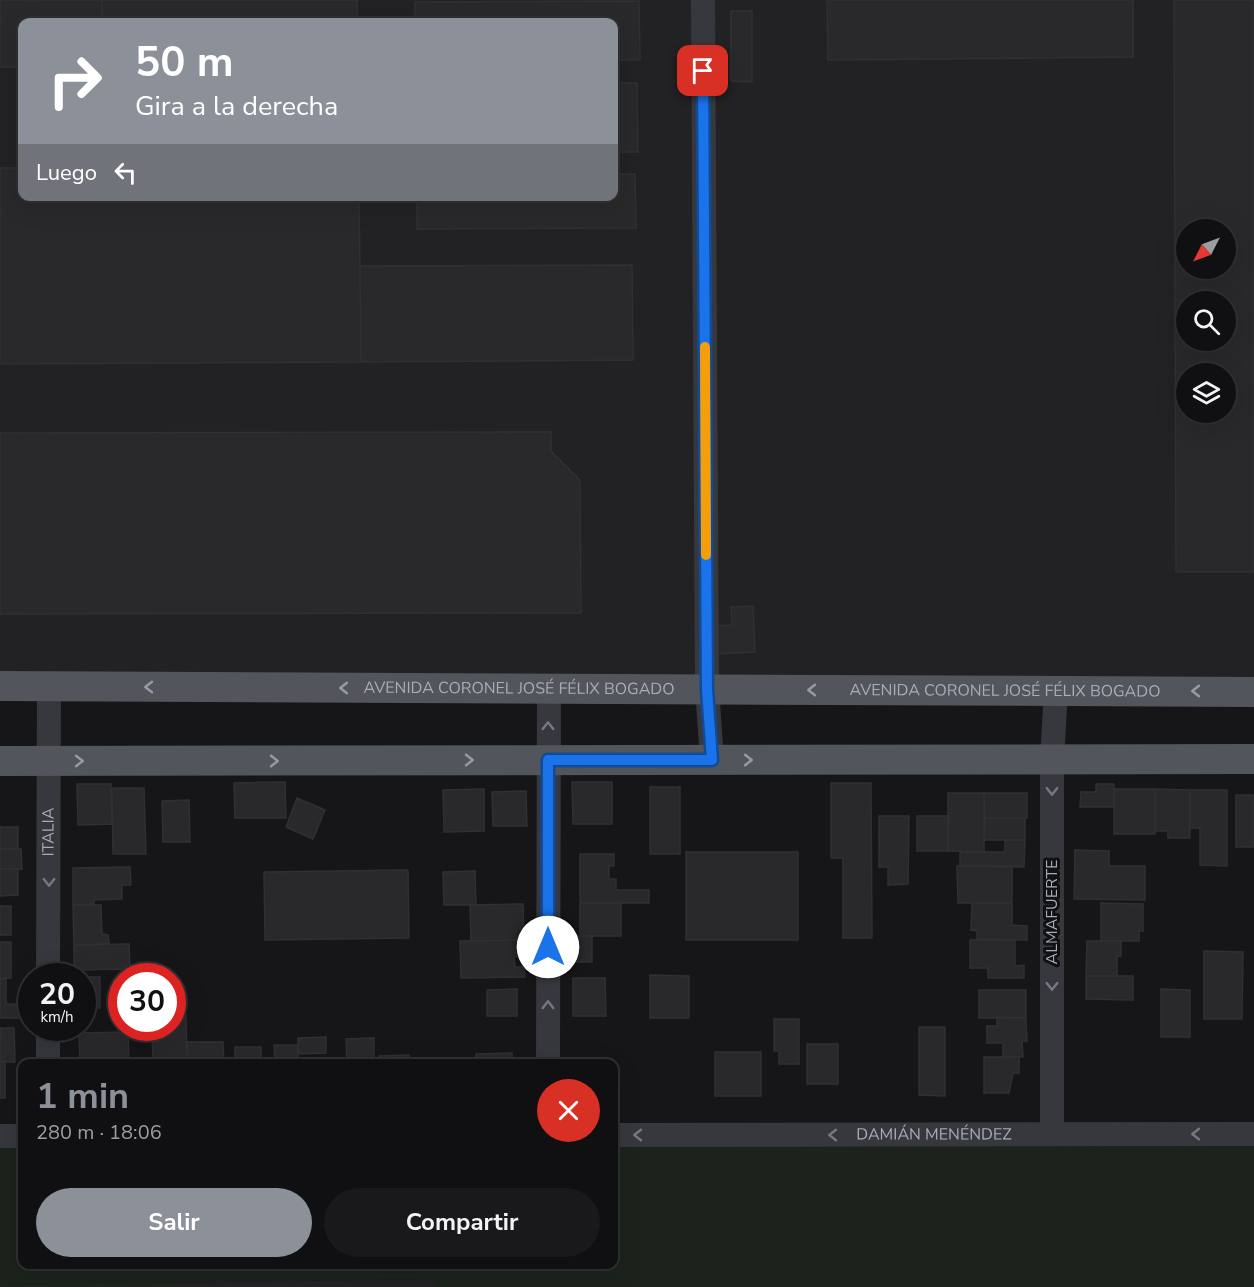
<!DOCTYPE html>
<html lang="es">
<meta charset="utf-8">
<style>
body{margin:0;font-family:"Nunito Sans",sans-serif;background:#19191b;color:#f1f3f6;height:100vh;display:flex;flex-direction:column;font-size:22px;white-space:nowrap}
*{box-sizing:border-box;margin:0}
p{font-size:20px;color:#9c9d9f}
.icon{flex:none;width:33px;height:33px;fill:none;stroke:currentColor;stroke-width:2;stroke-linecap:round;stroke-linejoin:round}
.map{position:relative;flex:1;overflow:hidden}
.drawer{position:absolute;left:18px;top:1059px;width:600px;height:210px;display:flex;flex-direction:column;background:#101012;border-radius:12px;box-shadow:0 6px 24px #0002,0 0 0 2px #303032}
.drawer>*{flex:none}
.guide{position:absolute;left:18px;top:18px;width:600px;height:183px;border-radius:12px;box-shadow:0 6px 24px #0002,0 0 0 2px #303032;background:#8c9099;color:#fff;overflow:hidden}
.needle{width:39px;rotate:228deg}
.controls{position:absolute;left:1176px;top:219px;display:grid;gap:12px}
.controls a{display:grid;place-items:center;width:60px;height:60px;border-radius:50%;background:#101012;box-shadow:0 6px 24px #0002,0 0 0 2px #303032;font-size:30px}
.speed{position:absolute;left:18px;top:963px;display:flex;gap:12px;font-size:30px;font-weight:700;text-align:center}
.speed>*{display:grid;place-content:center;width:78px;height:78px;border-radius:50%;background:#101012;box-shadow:0 6px 24px #0002,0 0 0 2px #303032;line-height:1}
.speed small{font-size:15px;font-weight:400}
.speed .limit{border:9px solid #d22;background:#fff;color:#111}
.pin{position:absolute;display:grid;place-items:center;width:51px;height:51px;color:#fff;margin:-26px;border-radius:12px;box-shadow:0 3px 9px #0006}
.me{position:absolute;width:66px;margin:-33px;rotate:0deg;stroke-linejoin:round;filter:drop-shadow(0 0 4px #0008)}
.turn{display:flex;align-items:center;gap:21px;height:126px;padding:0 18px;font-size:27px}
.turn .icon{width:78px;height:78px;stroke-width:2.5}
.turn b{display:block;font-size:42px;line-height:51px}
.then{display:flex;align-items:center;height:57px;padding:0 18px;background:#0003;gap:12px;font-size:22px}
.round{display:grid;place-items:center;flex:none;width:63px;height:63px;border-radius:32px;background:#19191b}
.summary{display:flex;align-items:center;justify-content:space-between;height:102px;padding:0 18px}
h1{font-size:36px;font-weight:700;line-height:45px;color:#8c9099}
.cta{display:flex;gap:12px;margin-top:auto;padding:12px 18px}
.cta a{flex:1;height:69px;border-radius:36px;background:#8c9099;color:#fff;font-size:24px;font-weight:700;line-height:69px;text-align:center}
.cta a+a{background:#19191b;color:#f1f3f6}
.map>svg:first-child{display:block}
</style>
<div class="map">
<svg width="1254" height="1287" viewBox="0 0 1254 1287">
<rect width="100%" height="100%" fill="#161618"/>
<path fill="#222225" fill-rule="evenodd" d="M 0,0 L 1254,0 L 1254,692 L 0,686 ZM 22,22 L 614,22 L 614,196 L 22,196 ZM 1186,230 L 1226,230 L 1226,268 L 1186,268 ZM 1186,302 L 1226,302 L 1226,340 L 1186,340 ZM 1186,374 L 1226,374 L 1226,412 L 1186,412 Z
M 437,1279 L 437,1287 L 0,1287 L 0,1285 Z"/>
<path fill="#1c231d" d="M 614,1145 L 1254,1145 L 1254,1287 L 437,1287 L 436,1279 L 0,1285 L 0,1148 L 22,1148 L 22,1264 L 614,1264 Z"/>
<path fill="#29292c" stroke="#303034" stroke-width="1.5" fill-rule="evenodd" d="M 0,0 L 102,0 L 102,22 L 22,22 L 22,67 L 0,67 Z
M 102,0 L 357,0 L 357,22 L 102,22 Z
M 827,0 L 1133,0 L 1133,57 L 828,60 Z
M 1174,0 L 1254,0 L 1254,572 L 1176,572 ZM 1186,230 L 1226,230 L 1226,268 L 1186,268 ZM 1186,302 L 1226,302 L 1226,340 L 1186,340 ZM 1186,374 L 1226,374 L 1226,412 L 1186,412 Z
M 639,1 L 640,60 L 614,60 L 614,22 L 415,22 L 415,2 Z
M 731,11 L 752,11 L 752,82 L 731,81 Z
M 614,83 L 637,83 L 638,152 L 614,152 Z
M 0,168 L 22,168 L 22,196 L 359,196 L 361,362 L 0,364 Z
M 614,174 L 635,174 L 636,228 L 417,229 L 417,196 L 614,196 Z
M 632,265 L 633,360 L 361,362 L 360,266 Z
M 551,432 L 551,451 L 580,480 L 581,613 L 0,614 L 0,433 Z
M 753,606 L 755,652 L 711,654 L 710,626 L 732,625 L 731,607 Z
M 285,782 L 286,818 L 235,818 L 234,783 Z
M 572,782 L 612,782 L 612,824 L 573,824 Z
M 831,783 L 871,783 L 872,938 L 843,938 L 843,858 L 831,858 Z
M 77,784 L 111,784 L 112,824 L 78,825 Z
M 1096,784 L 1114,784 L 1114,807 L 1080,807 L 1081,792 L 1096,792 Z
M 650,787 L 680,787 L 680,854 L 650,854 Z
M 112,788 L 144,788 L 146,854 L 113,854 Z
M 484,789 L 484,831 L 444,832 L 443,790 Z
M 1114,789 L 1155,789 L 1155,834 L 1114,834 Z
M 1155,789 L 1190,790 L 1190,838 L 1168,838 L 1168,831 L 1155,831 Z
M 1190,790 L 1227,790 L 1227,866 L 1200,865 L 1200,828 L 1190,828 Z
M 526,791 L 527,826 L 493,826 L 492,792 Z
M 948,793 L 984,793 L 984,852 L 948,851 Z
M 984,793 L 1027,793 L 1027,818 L 985,818 Z
M 1236,795 L 1254,795 L 1254,847 L 1236,847 Z
M 297,798 L 325,810 L 313,839 L 286,827 Z
M 189,800 L 190,842 L 163,842 L 162,801 Z
M 879,816 L 909,816 L 908,884 L 888,885 L 888,867 L 879,867 Z
M 917,816 L 949,816 L 948,851 L 917,851 Z
M 985,818 L 1025,818 L 1025,840 L 984,840 Z
M 0,827 L 18,827 L 18,849 L 0,849 Z
M 1005,840 L 1025,840 L 1024,867 L 960,866 L 960,852 L 1005,852 Z
M 0,849 L 21,849 L 22,869 L 0,869 Z
M 1075,850 L 1109,851 L 1109,866 L 1145,866 L 1145,900 L 1074,899 Z
M 686,852 L 798,852 L 798,940 L 686,940 Z
M 580,854 L 614,854 L 614,866 L 609,866 L 609,879 L 616,879 L 616,890 L 649,890 L 649,903 L 580,903 Z
M 957,866 L 1012,866 L 1012,903 L 958,903 Z
M 130,867 L 131,885 L 122,885 L 122,899 L 94,900 L 94,904 L 73,905 L 73,868 Z
M 0,869 L 18,869 L 18,895 L 0,896 Z
M 408,870 L 409,938 L 265,940 L 264,872 Z
M 475,871 L 476,905 L 444,905 L 443,872 Z
M 580,903 L 621,903 L 621,936 L 580,936 Z
M 972,903 L 1012,903 L 1012,925 L 1027,926 L 1027,940 L 977,939 L 977,931 L 971,930 Z
M 1101,903 L 1143,904 L 1143,931 L 1139,931 L 1139,941 L 1101,941 Z
M 523,904 L 524,940 L 471,941 L 470,905 Z
M 73,905 L 101,905 L 102,934 L 108,935 L 109,944 L 74,945 Z
M 0,906 L 11,906 L 11,935 L 0,935 Z
M 572,936 L 592,936 L 592,962 L 572,962 Z
M 524,940 L 524,957 L 514,957 L 515,967 L 524,967 L 525,977 L 461,978 L 460,941 Z
M 970,940 L 1015,940 L 1015,966 L 1024,965 L 1024,978 L 988,978 L 988,968 L 970,968 Z
M 1087,941 L 1121,941 L 1121,956 L 1117,956 L 1117,976 L 1086,976 Z
M 0,942 L 11,942 L 11,978 L 0,979 Z
M 129,944 L 130,969 L 74,970 L 74,945 Z
M 1204,951 L 1243,952 L 1242,1019 L 1204,1019 Z
M 650,975 L 689,976 L 689,1018 L 650,1018 Z
M 1086,976 L 1133,976 L 1133,1000 L 1086,999 Z
M 82,977 L 100,977 L 100,1008 L 82,1008 Z
M 6,978 L 6,1004 L 22,1004 L 22,1018 L 0,1018 L 0,979 Z
M 573,978 L 605,978 L 606,1016 L 573,1016 Z
M 517,989 L 517,1016 L 487,1016 L 487,990 Z
M 1161,989 L 1190,990 L 1190,1037 L 1161,1037 Z
M 979,990 L 1026,990 L 1026,1018 L 979,1018 Z
M 186,1015 L 187,1064 L 153,1064 L 152,1028 L 172,1028 L 172,1016 Z
M 997,1017 L 1026,1018 L 1027,1041 L 1022,1041 L 1023,1057 L 1003,1057 L 1003,1043 L 987,1043 L 987,1026 L 997,1026 Z
M 774,1019 L 799,1019 L 799,1064 L 779,1064 L 779,1051 L 774,1051 Z
M 919,1027 L 945,1027 L 945,1096 L 919,1095 Z
M 0,1028 L 14,1028 L 15,1062 L 0,1062 Z
M 128,1032 L 129,1064 L 80,1064 L 79,1033 Z
M 326,1037 L 326,1053 L 298,1054 L 298,1038 Z
M 374,1038 L 374,1064 L 347,1064 L 346,1039 Z
M 187,1042 L 223,1042 L 224,1064 L 187,1064 Z
M 807,1044 L 838,1044 L 838,1084 L 807,1084 Z
M 274,1045 L 298,1045 L 298,1064 L 275,1064 Z
M 235,1047 L 261,1047 L 261,1064 L 235,1064 Z
M 715,1052 L 761,1052 L 761,1096 L 715,1096 Z
M 512,1053 L 512,1064 L 476,1064 L 476,1054 Z
M 409,1055 L 409,1064 L 379,1064 L 379,1056 Z
M 984,1057 L 1019,1057 L 1019,1073 L 1013,1073 L 1009,1093 L 984,1093 Z
M 5,1061 L 5,1098 L 0,1098 L 0,1062 Z"/>
<g fill="none" stroke-linecap="round" stroke-linejoin="round">
<g stroke="#37383d" stroke-width="24">
<path d="M 703,0 L 707,689 L 712,760"/>
<path id="s1" d="M 48,976 L 49,687"/>
<path d="M 48,1064 L 48,1028"/>
<path d="M 548,1064 L 549,689"/>
<path d="M 1052,1134 L 1052,759 L 1056,691"/>
<path id="s2" d="M 614,1135 L 1254,1134"/>
<path d="M 0,1136 L 22,1136"/>
</g>
<g stroke="#53555c" stroke-width="30">
<path id="s3" d="M 0,686 L 1254,692"/>
<path d="M 0,761 L 1254,759"/>
</g>
</g>
<defs><path id="oneway-chevron" d="M-2-3.5L2.5 0L-2 3.5" fill="none" stroke-width="1.6" stroke-linecap="round" stroke-linejoin="round" transform="scale(1.5)"/></defs>
<g stroke="#979ba6">
<use href="#oneway-chevron" transform="translate(149 687) rotate(-180)"/>
<use href="#oneway-chevron" transform="translate(344 688) rotate(-180)"/>
<use href="#oneway-chevron" transform="translate(812 690) rotate(-180)"/>
<use href="#oneway-chevron" transform="translate(1196 691) rotate(-180)"/>
<use href="#oneway-chevron" transform="translate(469 760)"/>
<use href="#oneway-chevron" transform="translate(748 760)"/>
<use href="#oneway-chevron" transform="translate(79 761)"/>
<use href="#oneway-chevron" transform="translate(274 761)"/>
</g>
<g stroke="#757881">
<use href="#oneway-chevron" transform="translate(548 726) rotate(-90)"/>
<use href="#oneway-chevron" transform="translate(1052 791) rotate(90)"/>
<use href="#oneway-chevron" transform="translate(49 882) rotate(90)"/>
<use href="#oneway-chevron" transform="translate(1052 986) rotate(90)"/>
<use href="#oneway-chevron" transform="translate(548 1005) rotate(-90)"/>
<use href="#oneway-chevron" transform="translate(1196 1134) rotate(180)"/>
<use href="#oneway-chevron" transform="translate(638 1135) rotate(180)"/>
<use href="#oneway-chevron" transform="translate(833 1135) rotate(180)"/>
</g>
<g fill="none" stroke-linecap="round" stroke-linejoin="round">
<g stroke="#114b97" stroke-width="15">
<path id="route" d="M 548,947 L 548,760 L 712,760 L 707,689 L 703,71"/>
</g>
<use href="#route" stroke="#1a73e8" stroke-width="10"/>
<path stroke="#f59e0b" stroke-width="10" d="M 705,347 L 706,555"/>
</g>
<g text-anchor="middle" dominant-baseline="central" stroke-width="6" stroke-linejoin="round" paint-order="stroke">
<g font-size="16" fill="#a8adb8" stroke="#111113">
<text stroke="none"><textPath href="#s3" startOffset="519">AVENIDA CORONEL JOSÉ FÉLIX BOGADO</textPath></text>
<text stroke="none"><textPath href="#s3" startOffset="1005">AVENIDA CORONEL JOSÉ FÉLIX BOGADO</textPath></text>
<text stroke="none"><textPath href="#s1" startOffset="144">ITALIA</textPath></text>
<text transform="translate(1052 912) rotate(-90)">ALMAFUERTE</text>
<text stroke="none"><textPath href="#s2" startOffset="320">DAMIÁN MENÉNDEZ</textPath></text>
</g>
</g>
</svg>
<div class="controls">
<a><svg class="needle" viewBox="-14 -14 28 28"><path d="M0-13l5 13h-10z" fill="#e53935"/><path d="M0 13l5-13h-10z" fill="#9c9d9f"/></svg></a>
<a><svg class="icon" aria-label="search" viewBox="0 0 24 24"><circle cx="10" cy="10" r="6"/><path d="M15 15l6 6"/></svg></a>
<a><svg class="icon" aria-label="layers" viewBox="0 0 24 24"><path d="M12 4l9 5-9 5-9-5zM3 14l9 5 9-5"/></svg></a>
</div>
<div class="speed"><div>20<small>km/h</small></div><div class="limit">30</div></div>
<div class="pin" style="left:703px;top:71px;background:#d93025"><svg class="icon" aria-label="arrive" viewBox="0 0 24 24"><path d="M6 21V4h12l-3 4 3 4H6"/></svg></div>
<svg class="me" style="left:548px;top:947px" viewBox="-20 -20 40 40"><circle r="19" fill="#fff"/><path d="M0-13L10 11 0 6-10 11z" fill="#1a73e8"/></svg>
<div class="guide">
<div class="turn"><svg class="icon" aria-label="right" viewBox="0 0 24 24"><path d="M7 20v-9h11M14 6l5 5-5 5"/></svg><div><b>50 m</b>Gira a la derecha</div></div>
<div class="then">Luego<svg class="icon" aria-label="left" viewBox="0 0 24 24"><path d="M17 20v-9H6M10 6l-5 5 5 5"/></svg></div>
</div>
<section class="drawer">
<div class="summary"><div><h1>1 min</h1><p>280 m · 18:06</p></div><a class="round" style="background:#d93025;color:#fff"><svg class="icon" aria-label="close" viewBox="0 0 24 24"><path d="M6 6l12 12M18 6L6 18"/></svg></a></div>
<div class="cta"><a>Salir</a><a>Compartir</a></div>
</section>
</div>
